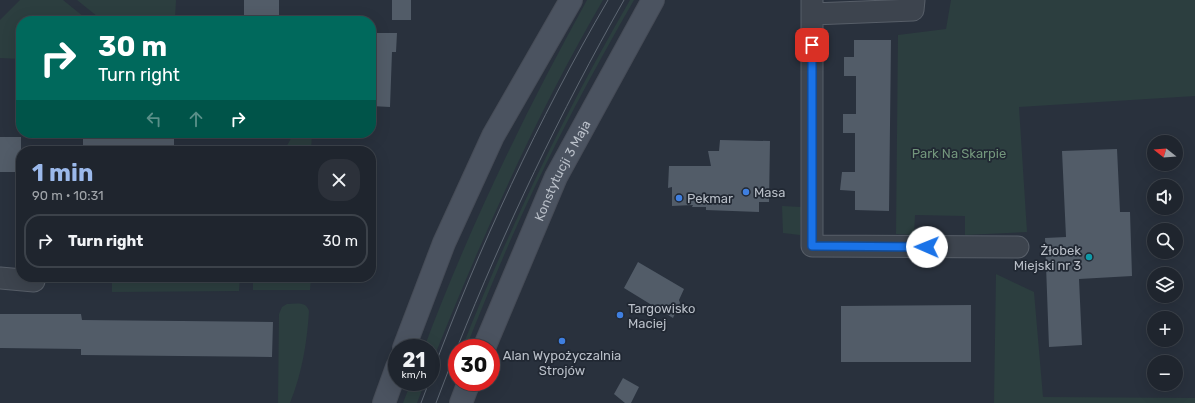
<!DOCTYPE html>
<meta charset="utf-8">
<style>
body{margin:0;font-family:Rubik,sans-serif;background:#2c313a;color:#f1f3f6;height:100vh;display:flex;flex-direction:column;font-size:15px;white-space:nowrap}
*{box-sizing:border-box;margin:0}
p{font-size:13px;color:#a1a5aa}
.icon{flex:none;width:22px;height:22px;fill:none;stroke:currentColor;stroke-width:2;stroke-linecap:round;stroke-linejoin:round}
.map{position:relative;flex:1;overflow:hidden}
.drawer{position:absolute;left:16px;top:146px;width:360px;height:136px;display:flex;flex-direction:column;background:#1f252e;border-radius:16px;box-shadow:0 4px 16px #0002,0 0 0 1px #3c424a}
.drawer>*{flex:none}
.banner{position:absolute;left:16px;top:16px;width:360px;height:122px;border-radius:16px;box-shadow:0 4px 16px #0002,0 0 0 1px #3c424a;background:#00695c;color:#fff;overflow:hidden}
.needle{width:26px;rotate:287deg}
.controls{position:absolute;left:1147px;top:135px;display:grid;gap:8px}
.controls a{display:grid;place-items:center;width:36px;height:36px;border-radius:50%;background:#1f252e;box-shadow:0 4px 16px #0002,0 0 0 1px #3c424a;font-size:20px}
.speed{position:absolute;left:388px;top:339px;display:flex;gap:8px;font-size:20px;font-weight:700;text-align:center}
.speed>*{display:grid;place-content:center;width:52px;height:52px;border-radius:50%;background:#1f252e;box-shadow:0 4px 16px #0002,0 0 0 1px #3c424a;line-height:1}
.speed small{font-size:10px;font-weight:400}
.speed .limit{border:6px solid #d22;background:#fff;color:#111}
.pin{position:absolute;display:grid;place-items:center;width:34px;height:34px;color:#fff;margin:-17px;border-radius:8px;box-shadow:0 2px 6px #0006}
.me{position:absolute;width:44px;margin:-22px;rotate:271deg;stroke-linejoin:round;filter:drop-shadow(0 0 3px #0008)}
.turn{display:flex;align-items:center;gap:14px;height:84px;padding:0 16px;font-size:18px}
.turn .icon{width:52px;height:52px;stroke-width:2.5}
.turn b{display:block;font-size:28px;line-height:34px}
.lanes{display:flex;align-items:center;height:38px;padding:0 16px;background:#0003;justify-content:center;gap:20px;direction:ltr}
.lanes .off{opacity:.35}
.round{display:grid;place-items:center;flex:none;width:42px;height:42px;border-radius:16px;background:#2c313a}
.overview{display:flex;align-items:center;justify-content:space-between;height:68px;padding:0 16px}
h1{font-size:24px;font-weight:700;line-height:30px;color:#9bb9eb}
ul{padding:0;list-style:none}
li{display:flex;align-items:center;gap:12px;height:54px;margin:0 8px 6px;padding:0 8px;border:2px solid #3c424a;border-radius:16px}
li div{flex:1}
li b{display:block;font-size:15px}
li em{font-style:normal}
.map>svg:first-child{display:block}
</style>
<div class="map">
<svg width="1195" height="403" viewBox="0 0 1195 403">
<rect width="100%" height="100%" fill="#29313d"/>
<path fill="#2c3e3f" d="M 20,0 L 63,0 L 89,21 L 21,21 L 21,59 L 0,58 L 0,20 Z
M 77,0 L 176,0 L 175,19 L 174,21 L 103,21 Z
M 587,0 L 603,0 C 535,117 481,239 431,365 L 431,348 L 424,348 C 469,228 525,112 587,0 Z
M 630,0 L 634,0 C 593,71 554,144 520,219 C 501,261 483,305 466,348 L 462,348 C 509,228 565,112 630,0 Z
M 951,0 L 1195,0 L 1195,96 L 1019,107 L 1027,232 L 965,235 L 965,216 L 915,215 L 914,235 L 896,234 L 898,35 L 946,29 Z
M 294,133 L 312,133 L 311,151 L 284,151 Z
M 782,206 L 801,207 L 800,235 L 783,233 Z
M 996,274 L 1034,292 L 1043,397 L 1195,398 L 1195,403 L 994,403 Z
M 112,277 L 240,277 L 239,291 L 112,292 Z
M 253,277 L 311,277 L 310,290 L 253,290 Z
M 287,304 C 296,304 306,301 309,311 C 307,343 302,373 290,403 L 278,403 L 279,314 L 282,307 Z
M 411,382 L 425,382 L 417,403 L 403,403 Z"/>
<path fill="#525c68" d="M 244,0 L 279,0 L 279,21 L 244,21 Z
M 392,0 L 411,0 L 411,20 L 392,20 Z
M 371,33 L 397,33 L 396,52 L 392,52 L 390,107 L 371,106 Z
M 854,40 L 891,40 L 889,211 L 855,210 L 855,191 L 840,190 L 842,172 L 855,172 L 855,133 L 843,133 L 843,114 L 856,114 L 856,76 L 844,76 L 844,57 L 854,57 Z
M 83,133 L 174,134 L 174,151 L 83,151 Z
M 0,137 L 21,137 L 21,172 L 0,172 Z
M 720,140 L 770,141 L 769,202 L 759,202 L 759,212 L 706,210 L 706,207 L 692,207 L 693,205 L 672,206 L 672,187 L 668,188 L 669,166 L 711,166 L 708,151 L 719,151 Z
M 1117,149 L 1120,212 L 1130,212 L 1132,276 L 1079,279 L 1082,345 L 1049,347 L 1045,238 L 1066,237 L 1062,151 Z
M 638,262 L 684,289 L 679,300 L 680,303 L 673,318 L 624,288 Z
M 971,305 L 971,362 L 841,362 L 841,306 Z
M 0,314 L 81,314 L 82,320 L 273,322 L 272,357 L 81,355 L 81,349 L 0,348 Z
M 623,378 L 639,387 L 631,403 L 625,403 L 614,394 Z"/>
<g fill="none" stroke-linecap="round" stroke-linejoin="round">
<g stroke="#575e68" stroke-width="23">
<path id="street" d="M 812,0 L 812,246 L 1018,247
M 813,14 L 913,10 L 914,0
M 0,278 L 34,281"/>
</g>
<g stroke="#464c57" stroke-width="24">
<g id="secondary">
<path d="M 404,348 L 444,243 L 493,136 L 571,0"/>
<path id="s1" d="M 484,348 L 556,177 L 653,0"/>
<path d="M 384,403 L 397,367"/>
<path d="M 461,403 L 469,382"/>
</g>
</g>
<use href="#street" stroke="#3d444e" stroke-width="21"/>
<use href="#secondary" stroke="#4b5360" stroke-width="22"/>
<path stroke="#5f6874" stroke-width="1" d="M 457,348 C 505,228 560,113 624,0
M 431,376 C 479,247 538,120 608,0
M 421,403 L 429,382
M 436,403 L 457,348"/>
</g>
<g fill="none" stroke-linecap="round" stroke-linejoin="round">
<g stroke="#114b97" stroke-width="10">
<path id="route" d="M 812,45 L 812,246 L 927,247"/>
</g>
<use href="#route" stroke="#1a73e8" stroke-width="7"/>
</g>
<g fill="#3f7fe0" stroke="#212833" stroke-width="1.5">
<circle cx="746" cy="192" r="4"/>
<circle cx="679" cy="198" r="4"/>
<circle cx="620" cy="315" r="4"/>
<circle cx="562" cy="341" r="4"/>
</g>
<circle fill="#0f9aa8" stroke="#212833" stroke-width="1.5" cx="1089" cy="257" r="4"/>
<g text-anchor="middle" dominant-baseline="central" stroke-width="3.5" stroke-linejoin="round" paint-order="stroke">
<g font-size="13" fill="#73967c" stroke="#212833">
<text x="959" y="153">Park Na Skarpie</text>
</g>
<g font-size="13" fill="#b9bfc8" stroke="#212833">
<text stroke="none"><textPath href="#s1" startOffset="194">Konstytucji 3 Maja</textPath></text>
</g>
<g font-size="13" fill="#b9bfc8" stroke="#212833" text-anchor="start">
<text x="754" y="192">Masa</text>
<text x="687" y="198">Pekmar</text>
<text x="1081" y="250" text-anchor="end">Żłobek<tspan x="1081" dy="15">Miejski nr 3</tspan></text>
<text x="628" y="308">Targowisko<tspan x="628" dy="15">Maciej</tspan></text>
<text x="562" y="355" text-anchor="middle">Alan Wypożyczalnia<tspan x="562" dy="15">Strojów</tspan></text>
</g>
</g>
</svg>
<div class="controls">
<a><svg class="needle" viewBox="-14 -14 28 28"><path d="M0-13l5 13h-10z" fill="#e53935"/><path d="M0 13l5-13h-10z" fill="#a1a5aa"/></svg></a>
<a><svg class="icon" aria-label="sound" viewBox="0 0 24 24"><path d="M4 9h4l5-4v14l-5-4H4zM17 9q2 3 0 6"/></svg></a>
<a><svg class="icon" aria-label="search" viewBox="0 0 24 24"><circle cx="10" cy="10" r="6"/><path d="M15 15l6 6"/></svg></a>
<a><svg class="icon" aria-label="layers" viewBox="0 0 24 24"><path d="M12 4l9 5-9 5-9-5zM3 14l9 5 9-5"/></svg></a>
<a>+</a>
<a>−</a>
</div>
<div class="speed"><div>21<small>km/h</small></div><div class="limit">30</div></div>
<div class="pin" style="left:812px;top:45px;background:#d93025"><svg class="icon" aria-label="arrive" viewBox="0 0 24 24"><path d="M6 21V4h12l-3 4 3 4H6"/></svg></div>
<svg class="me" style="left:927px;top:247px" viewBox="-20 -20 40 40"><circle r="19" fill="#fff"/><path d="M0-13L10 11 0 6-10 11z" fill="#1a73e8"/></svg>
<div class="banner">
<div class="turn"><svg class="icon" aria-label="right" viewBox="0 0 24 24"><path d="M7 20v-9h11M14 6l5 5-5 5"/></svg><div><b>30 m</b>Turn right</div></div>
<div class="lanes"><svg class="icon off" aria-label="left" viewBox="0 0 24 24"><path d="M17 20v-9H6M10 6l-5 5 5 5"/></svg><svg class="icon off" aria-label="ahead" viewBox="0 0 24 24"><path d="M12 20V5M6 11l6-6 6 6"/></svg><svg class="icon" aria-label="right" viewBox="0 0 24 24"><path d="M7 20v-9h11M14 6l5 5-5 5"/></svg></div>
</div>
<section class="drawer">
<div class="overview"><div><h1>1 min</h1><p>90 m · 10:31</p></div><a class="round"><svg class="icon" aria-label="close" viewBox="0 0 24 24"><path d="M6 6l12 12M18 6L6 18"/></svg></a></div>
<ul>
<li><svg class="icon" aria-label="right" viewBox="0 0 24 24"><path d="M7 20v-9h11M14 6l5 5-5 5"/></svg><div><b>Turn right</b></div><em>30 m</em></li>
</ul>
</section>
</div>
